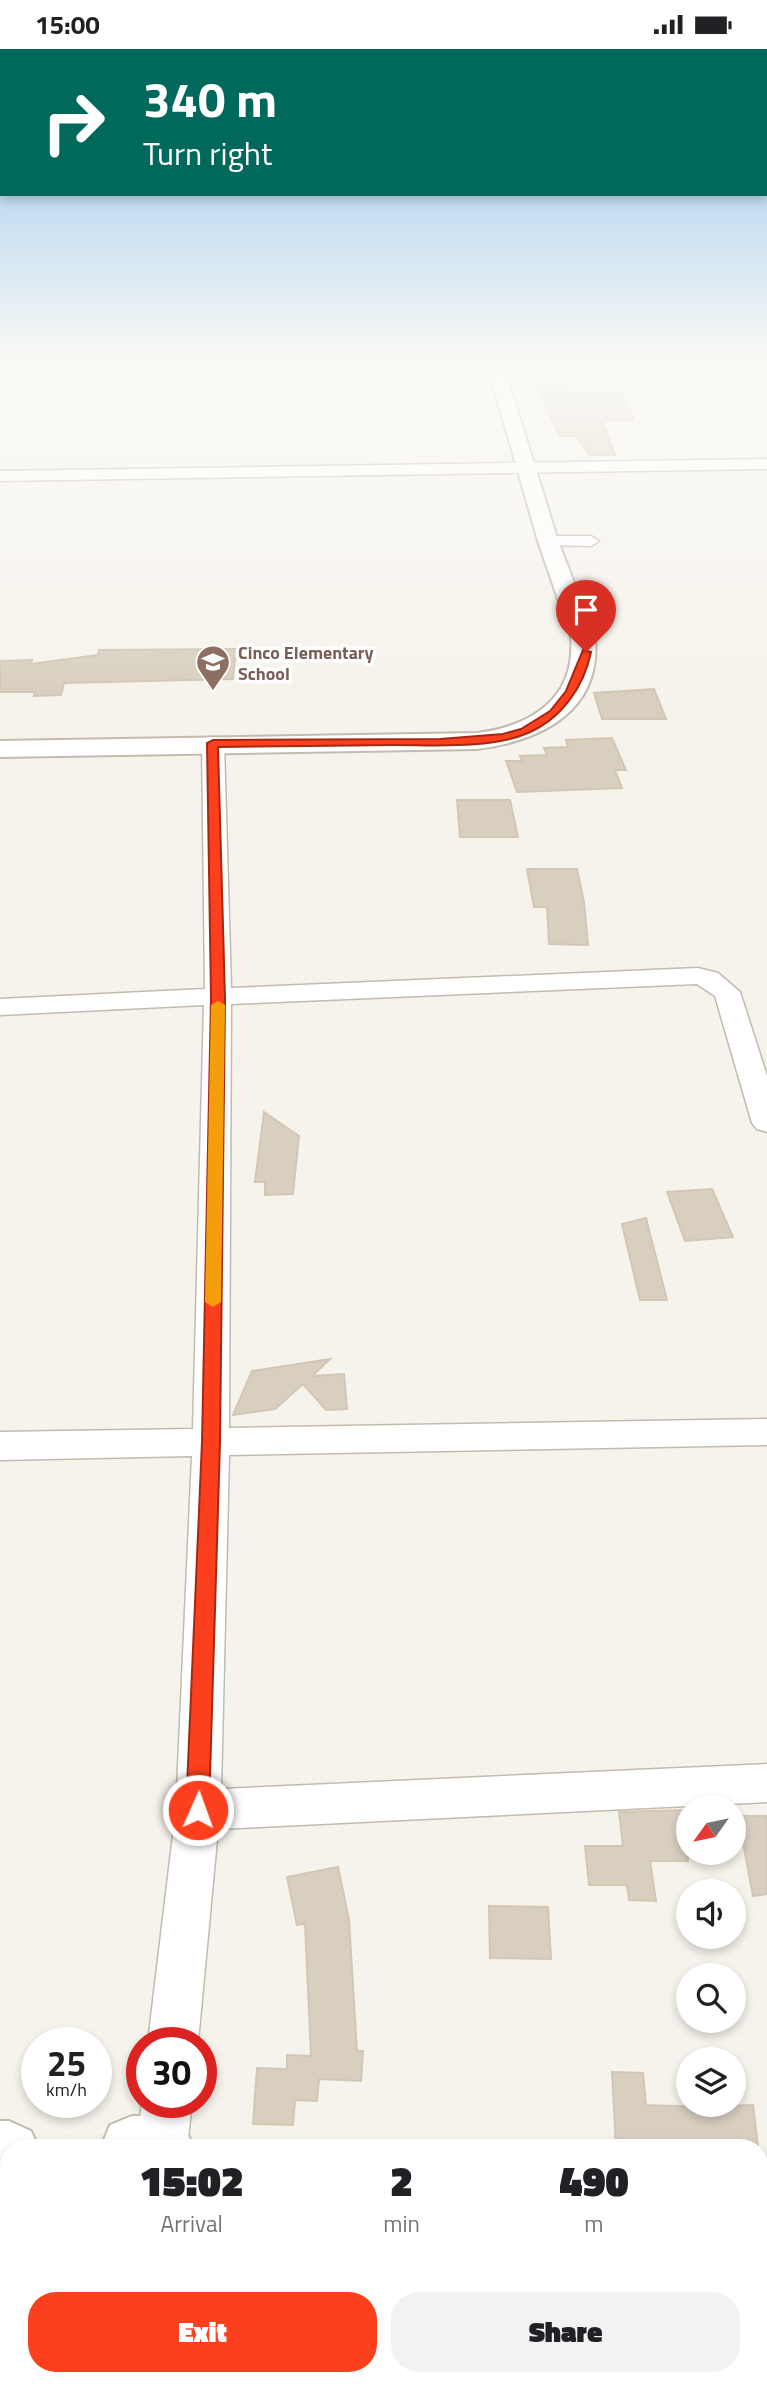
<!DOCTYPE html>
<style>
body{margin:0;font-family:"Titillium Web",sans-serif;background:#f2f2f2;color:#202124;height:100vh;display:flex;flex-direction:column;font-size:26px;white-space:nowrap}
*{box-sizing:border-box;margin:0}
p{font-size:23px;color:#757577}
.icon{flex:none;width:38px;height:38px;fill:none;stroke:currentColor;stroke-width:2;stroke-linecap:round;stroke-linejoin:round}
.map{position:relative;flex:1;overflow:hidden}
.side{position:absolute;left:0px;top:2090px;width:768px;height:247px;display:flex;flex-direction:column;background:#fff;border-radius:28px 28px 0 0;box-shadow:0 4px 10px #0003}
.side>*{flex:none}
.guide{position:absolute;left:0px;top:0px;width:768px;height:147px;box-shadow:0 4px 10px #0003;background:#00695c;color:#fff;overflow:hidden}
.needle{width:46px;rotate:237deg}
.controls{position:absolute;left:676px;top:1746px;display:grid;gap:14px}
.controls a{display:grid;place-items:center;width:70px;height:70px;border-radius:50%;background:#fff;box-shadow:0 4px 10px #0003;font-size:35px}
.speed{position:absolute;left:21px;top:1978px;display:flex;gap:14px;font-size:35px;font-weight:700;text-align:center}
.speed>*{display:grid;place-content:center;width:91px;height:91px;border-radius:50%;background:#fff;box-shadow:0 4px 10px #0003;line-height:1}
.speed small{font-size:18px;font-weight:400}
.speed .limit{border:10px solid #d22;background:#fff;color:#111}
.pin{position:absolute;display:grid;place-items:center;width:60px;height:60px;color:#fff;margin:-72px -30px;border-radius:50% 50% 50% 0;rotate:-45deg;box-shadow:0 0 7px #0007}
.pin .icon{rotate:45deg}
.me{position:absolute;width:77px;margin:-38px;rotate:2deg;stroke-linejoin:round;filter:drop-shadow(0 0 5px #0008)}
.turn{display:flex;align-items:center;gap:24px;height:147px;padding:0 28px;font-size:32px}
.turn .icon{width:91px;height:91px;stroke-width:2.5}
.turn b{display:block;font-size:49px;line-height:60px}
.eta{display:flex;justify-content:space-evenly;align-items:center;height:119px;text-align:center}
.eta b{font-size:42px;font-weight:800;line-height:49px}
.button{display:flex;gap:14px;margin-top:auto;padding:14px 28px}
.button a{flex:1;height:80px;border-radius:28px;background:#fc3f1d;color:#fff;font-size:28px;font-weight:800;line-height:80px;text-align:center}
.button a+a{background:#f2f2f2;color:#202124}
.status{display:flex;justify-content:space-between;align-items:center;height:49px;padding:0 35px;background:#fff;direction:ltr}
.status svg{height:19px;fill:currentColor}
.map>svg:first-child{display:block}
</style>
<div class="status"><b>15:00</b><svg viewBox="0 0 49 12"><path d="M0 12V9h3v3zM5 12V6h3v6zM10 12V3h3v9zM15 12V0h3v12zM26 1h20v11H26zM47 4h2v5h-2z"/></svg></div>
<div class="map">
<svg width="767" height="2335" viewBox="0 0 767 2335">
<rect width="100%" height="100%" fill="#f6f3ec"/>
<path fill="#d8cfc1" stroke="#d3c7b4" stroke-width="2" d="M 536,337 L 566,337 L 570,344 L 622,344 L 634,371 L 603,372 L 615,406 L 589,406 L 577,387 L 560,387 Z
M 236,600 L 233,630 L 64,634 L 61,646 L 34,647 L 35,643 L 0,643 L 0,612 L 32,611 L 31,615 L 98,606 L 99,601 Z
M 654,640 L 666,670 L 602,670 L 594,644 Z
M 612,689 L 626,721 L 615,721 L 622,739 L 517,743 L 506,712 L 522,712 L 520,707 L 547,706 L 544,699 L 568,698 L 566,691 Z
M 457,751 L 510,751 L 518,788 L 460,788 Z
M 527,820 L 577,820 L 584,853 L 588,896 L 549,895 L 547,858 L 534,858 Z
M 264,1063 L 299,1087 L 293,1145 L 265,1146 L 265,1133 L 255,1133 Z
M 712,1140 L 733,1188 L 685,1192 L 667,1143 Z
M 646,1169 L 667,1251 L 640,1251 L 622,1175 Z
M 330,1310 L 312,1327 L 344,1325 L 347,1360 L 326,1361 L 303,1335 L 275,1360 L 233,1366 L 252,1322 Z
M 688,1761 L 688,1812 L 650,1812 L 656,1852 L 629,1851 L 627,1836 L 589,1836 L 585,1797 L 623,1797 L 619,1763 Z
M 738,1767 L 767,1767 L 767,1845 L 753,1847 Z
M 338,1818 L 349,1871 L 357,2002 L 363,2002 L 361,2032 L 319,2030 L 317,2052 L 295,2051 L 293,2076 L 253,2075 L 257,2019 L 287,2020 L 287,2006 L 311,2007 L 305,1875 L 297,1876 L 287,1828 Z
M 489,1857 L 548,1858 L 551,1910 L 490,1909 Z
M 612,2023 L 643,2024 L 646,2056 L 701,2058 L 753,2056 L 758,2098 L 616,2098 Z"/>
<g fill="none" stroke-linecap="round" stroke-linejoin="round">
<g stroke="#c2bbae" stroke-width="3">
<path id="minor" d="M 767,410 L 767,420 L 0,432 L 0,422 Z
M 548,487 L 591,487 L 599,492 L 591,497 L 542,496 L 540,492 Z
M 213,688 L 221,689 L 224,694 L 231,939 L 698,919 L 718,924 L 740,943 L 767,1027 L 767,1083 L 757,1080 L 752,1074 L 715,947 L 697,935 L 231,955 L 229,1379 L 767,1370 L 767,1396 L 229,1406 L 221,1740 L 767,1715 L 767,1753 L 218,1780 L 198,1993 L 148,1993 L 176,1761 L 192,1407 L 0,1411 L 0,1383 L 193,1380 L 204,956 L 0,966 L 0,950 L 205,940 L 202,694 L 205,689 Z
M 142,2053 L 192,2053 L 187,2098 L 137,2098 Z
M 767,2248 L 767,2304 L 760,2304 L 760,2249 Z"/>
</g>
<g stroke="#c2bbae" stroke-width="4">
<path id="tertiary" d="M 488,318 L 504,318 L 558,492 L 595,588 C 602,663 540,692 477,700 L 0,708 L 0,692 L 477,684 C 532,677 576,649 571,588 L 538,492 Z
M 132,2067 L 162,2067 L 184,2076 L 193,2098 L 101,2098 L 110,2076 Z
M 0,2072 L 9,2072 L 31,2082 L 38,2098 L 9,2098 L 9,2136 L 0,2136 Z
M 132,2328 L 200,2328 L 201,2335 L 131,2335 Z"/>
</g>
<use href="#minor" fill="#fff" fill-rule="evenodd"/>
<use href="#tertiary" fill="#fff" fill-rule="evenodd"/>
</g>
<linearGradient id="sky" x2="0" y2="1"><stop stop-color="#8fc1ec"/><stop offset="0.49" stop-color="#fbfaf6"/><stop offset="1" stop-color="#fbfaf6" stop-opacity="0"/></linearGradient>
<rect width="767" height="644" fill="url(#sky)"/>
<path fill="#fc3f1d" stroke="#a42913" stroke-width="2" d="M 583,601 L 591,603 C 584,638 561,670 528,684 C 491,700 435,696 395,696 C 336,697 277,697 218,698 L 225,949 L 220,1393 L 209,1761 L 205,1769 L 198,1771 L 190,1769 L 186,1761 L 202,1393 L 211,949 L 207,694 L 213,691 L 440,690 L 503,685 L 521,680 L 550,662 L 566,642 Z"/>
<path fill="#f59e0b" d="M 218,952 L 225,956 L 221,1253 L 213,1258 L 205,1253 L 211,956 Z"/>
<defs>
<g id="school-pin" transform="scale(1.75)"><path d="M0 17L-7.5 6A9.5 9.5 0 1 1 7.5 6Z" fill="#8d6e63" stroke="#fff"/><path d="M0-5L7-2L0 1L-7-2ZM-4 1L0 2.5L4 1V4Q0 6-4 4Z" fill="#fff"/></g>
</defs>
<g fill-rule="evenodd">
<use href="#school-pin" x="213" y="613"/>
</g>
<g text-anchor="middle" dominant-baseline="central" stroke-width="7" stroke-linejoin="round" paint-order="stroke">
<g font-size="18" font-weight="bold" fill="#785e54" stroke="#fff" text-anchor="start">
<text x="238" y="603">Cinco Elementary<tspan x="238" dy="21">School</tspan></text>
</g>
</g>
</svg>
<div class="controls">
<a><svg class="needle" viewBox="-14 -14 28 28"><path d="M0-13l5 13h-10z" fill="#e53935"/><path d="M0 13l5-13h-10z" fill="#757577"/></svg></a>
<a><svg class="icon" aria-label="sound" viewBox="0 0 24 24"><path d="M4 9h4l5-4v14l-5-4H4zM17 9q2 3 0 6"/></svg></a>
<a><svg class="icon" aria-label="search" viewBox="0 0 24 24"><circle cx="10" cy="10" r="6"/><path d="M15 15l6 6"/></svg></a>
<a><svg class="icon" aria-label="layers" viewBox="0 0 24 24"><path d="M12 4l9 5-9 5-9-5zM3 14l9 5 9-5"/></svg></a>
</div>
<div class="speed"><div>25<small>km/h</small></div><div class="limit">30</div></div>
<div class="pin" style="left:586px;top:603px;background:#d93025"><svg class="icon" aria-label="arrive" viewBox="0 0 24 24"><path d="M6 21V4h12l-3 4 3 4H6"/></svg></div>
<svg class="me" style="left:198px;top:1761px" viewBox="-20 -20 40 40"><circle r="17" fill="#fc3f1d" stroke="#fff" stroke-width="3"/><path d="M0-11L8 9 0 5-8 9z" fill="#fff"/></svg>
<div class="guide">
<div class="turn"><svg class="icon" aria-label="right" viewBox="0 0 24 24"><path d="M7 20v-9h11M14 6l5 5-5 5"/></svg><div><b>340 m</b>Turn right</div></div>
</div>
<section class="side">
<div class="eta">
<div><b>15:02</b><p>Arrival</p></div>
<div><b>2</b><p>min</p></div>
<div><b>490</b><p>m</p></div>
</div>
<div class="button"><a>Exit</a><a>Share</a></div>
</section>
</div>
